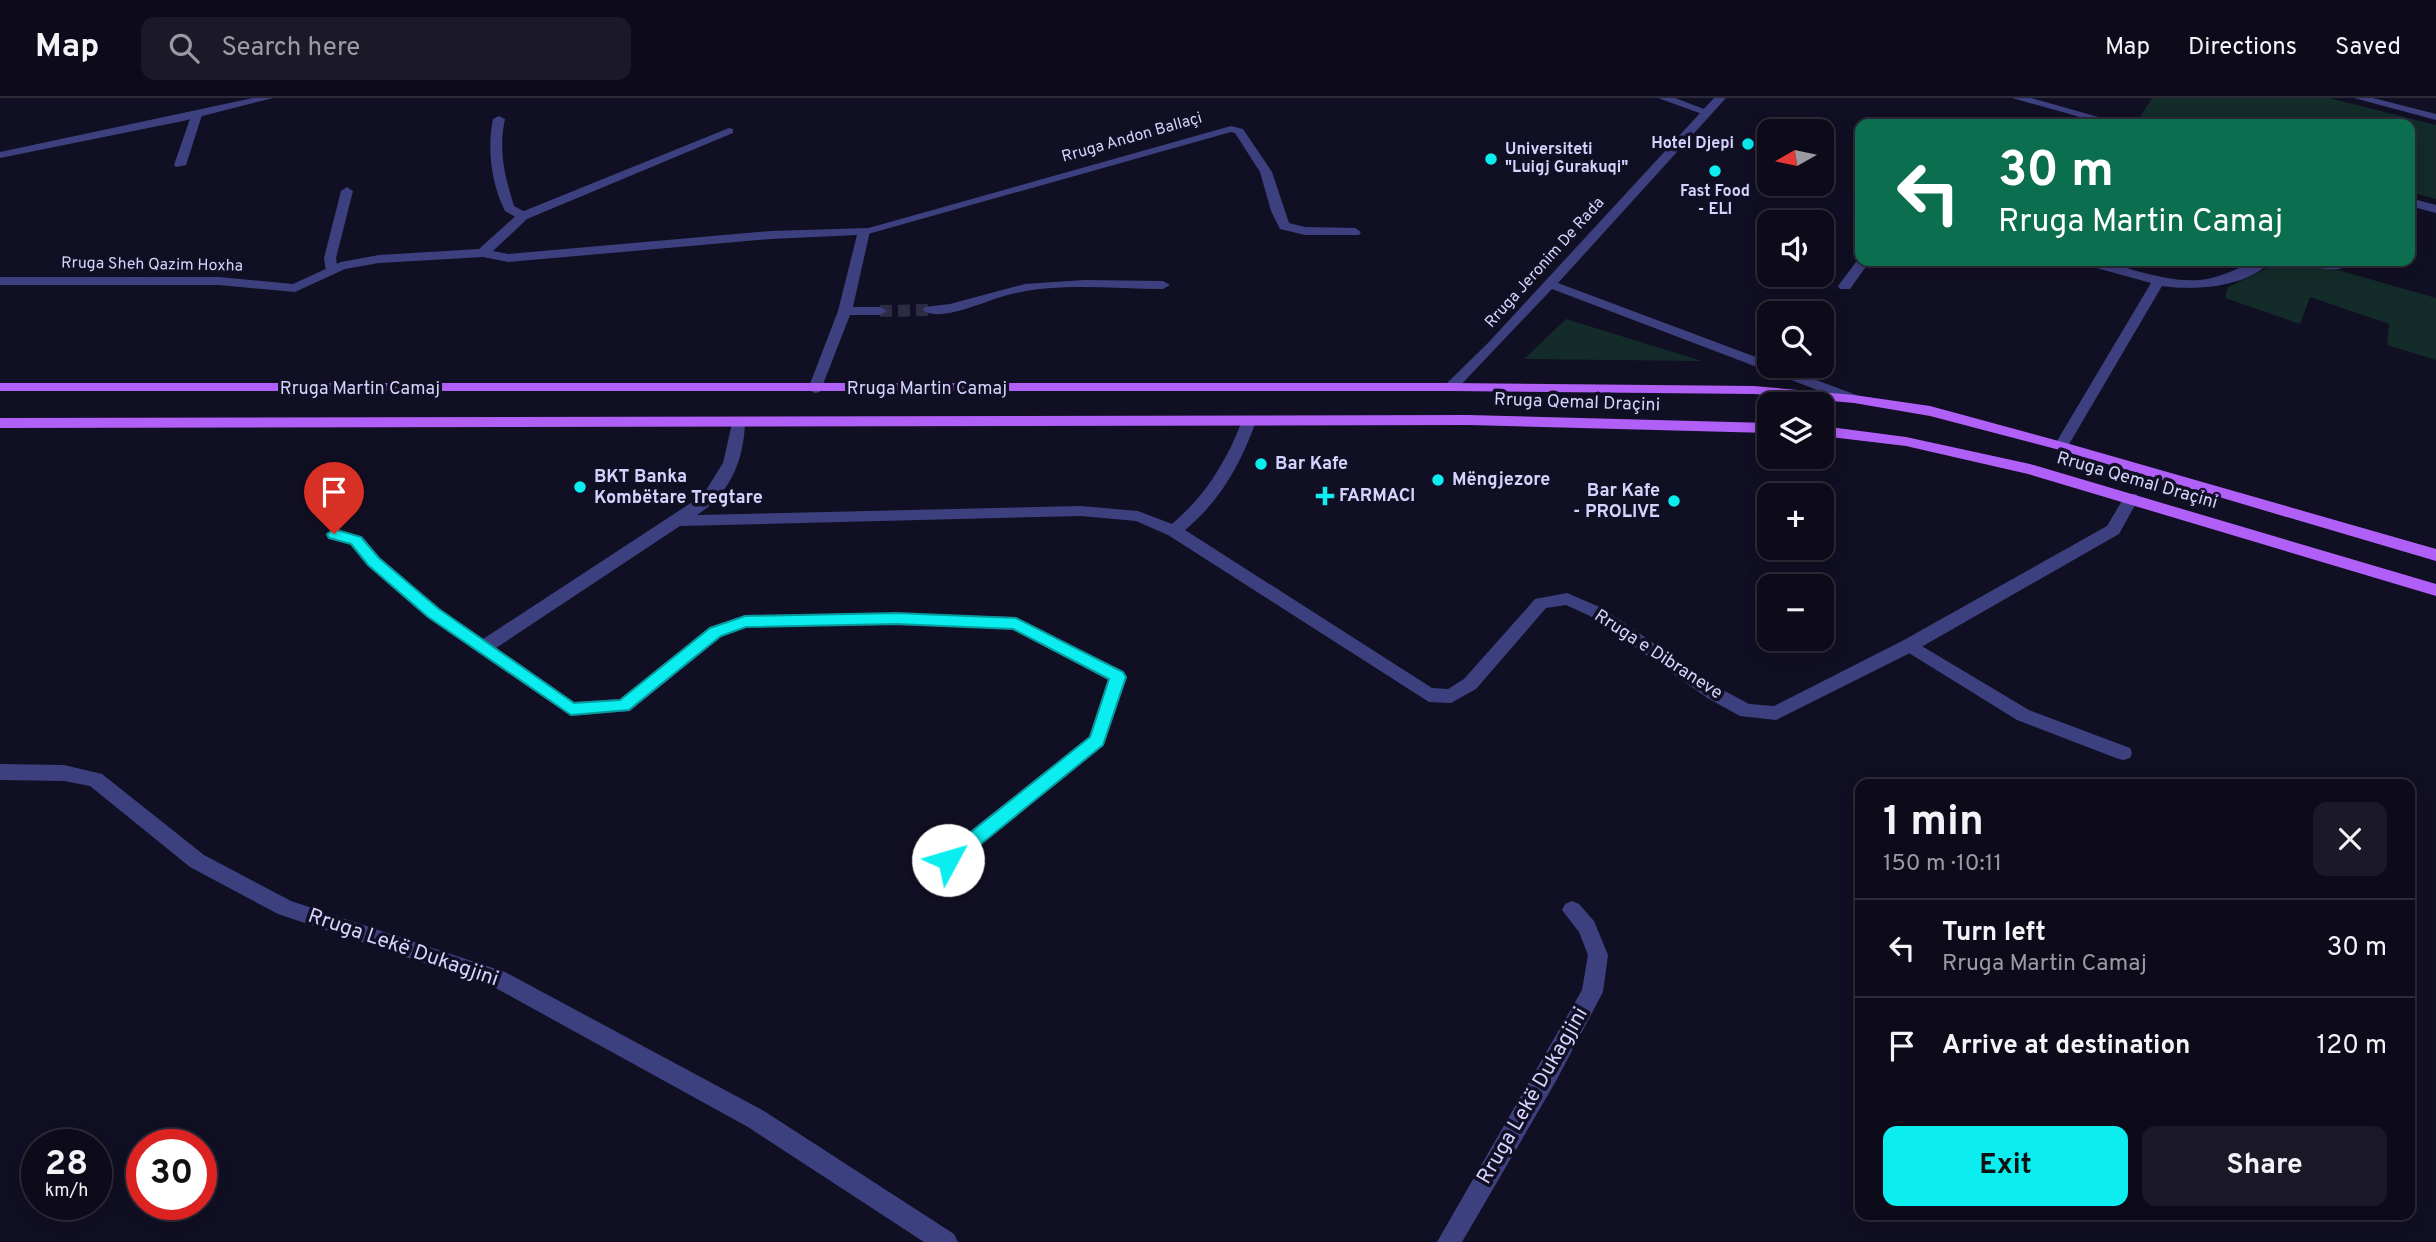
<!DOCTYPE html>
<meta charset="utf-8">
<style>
body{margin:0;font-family:Overpass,sans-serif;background:#1b1927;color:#f1f3f6;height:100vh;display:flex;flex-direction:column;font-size:26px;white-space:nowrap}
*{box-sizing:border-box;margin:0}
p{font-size:23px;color:#9a9ba2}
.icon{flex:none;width:38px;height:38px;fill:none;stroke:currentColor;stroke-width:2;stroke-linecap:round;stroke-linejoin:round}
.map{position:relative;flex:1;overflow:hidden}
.panel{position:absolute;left:1855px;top:681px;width:560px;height:441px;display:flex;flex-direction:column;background:#0d0b1a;border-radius:14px;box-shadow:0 4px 18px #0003,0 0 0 2px #2d2b39}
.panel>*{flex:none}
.top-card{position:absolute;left:1855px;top:21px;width:560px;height:147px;border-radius:14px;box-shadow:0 4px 18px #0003,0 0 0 2px #2d2b39;background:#0b6e4f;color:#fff;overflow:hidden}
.needle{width:46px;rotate:261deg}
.tools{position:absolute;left:1757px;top:21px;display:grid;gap:14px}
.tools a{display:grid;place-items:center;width:77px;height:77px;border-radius:14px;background:#0d0b1a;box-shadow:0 4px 18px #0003,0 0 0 2px #2d2b39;font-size:35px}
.speed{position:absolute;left:21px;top:1031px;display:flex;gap:14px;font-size:35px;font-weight:700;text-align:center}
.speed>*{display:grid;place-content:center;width:91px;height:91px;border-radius:50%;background:#0d0b1a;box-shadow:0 4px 18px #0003,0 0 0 2px #2d2b39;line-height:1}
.speed small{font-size:18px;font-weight:400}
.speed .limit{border:10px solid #d22;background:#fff;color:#111}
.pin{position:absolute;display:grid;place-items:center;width:60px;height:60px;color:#fff;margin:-72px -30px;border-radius:50% 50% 50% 0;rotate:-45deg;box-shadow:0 0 7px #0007}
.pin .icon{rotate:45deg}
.me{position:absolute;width:77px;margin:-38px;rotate:51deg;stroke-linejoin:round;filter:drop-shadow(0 0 5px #0008)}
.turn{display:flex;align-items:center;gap:24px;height:147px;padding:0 28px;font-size:32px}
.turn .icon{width:91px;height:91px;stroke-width:2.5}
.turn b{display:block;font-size:49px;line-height:60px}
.round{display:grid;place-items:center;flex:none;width:74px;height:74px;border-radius:14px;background:#1b1927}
.headline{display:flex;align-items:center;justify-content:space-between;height:119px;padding:0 28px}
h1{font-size:42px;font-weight:700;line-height:52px}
.button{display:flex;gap:14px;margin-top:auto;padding:14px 28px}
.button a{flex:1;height:80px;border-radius:14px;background:#0cedf0;color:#111;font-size:28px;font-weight:700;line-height:80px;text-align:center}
.button a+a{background:#1b1927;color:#f1f3f6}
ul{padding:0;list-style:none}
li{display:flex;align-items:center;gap:21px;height:98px;padding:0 28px;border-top:2px solid #2d2b39}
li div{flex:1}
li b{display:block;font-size:26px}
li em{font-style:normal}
header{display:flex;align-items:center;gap:42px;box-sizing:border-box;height:98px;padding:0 35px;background:#0d0b1a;border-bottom:2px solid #2d2b39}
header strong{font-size:33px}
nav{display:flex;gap:38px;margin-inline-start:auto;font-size:24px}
.search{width:490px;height:63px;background:#1b1927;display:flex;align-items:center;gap:18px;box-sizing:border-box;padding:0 24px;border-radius:14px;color:#9a9ba2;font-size:26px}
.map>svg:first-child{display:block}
</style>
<header>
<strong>Map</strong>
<div class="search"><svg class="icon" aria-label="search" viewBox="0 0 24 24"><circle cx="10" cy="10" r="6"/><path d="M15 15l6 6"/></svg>Search here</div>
<nav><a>Map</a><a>Directions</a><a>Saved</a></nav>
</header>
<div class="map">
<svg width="2436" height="1144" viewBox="0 0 2436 1144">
<rect width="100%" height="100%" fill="#110f23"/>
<path fill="#132c29" d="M 2152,0 L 2329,0 L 2436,27 L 2436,101 L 2410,94 L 2410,26 L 2152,26 L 2138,22 Z
M 2280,164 L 2338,172 L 2436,200 L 2436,262 L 2387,247 L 2389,226 L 2310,199 L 2300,226 L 2225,200 L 2228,189 Z
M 1566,221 L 1702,263 L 1524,261 Z"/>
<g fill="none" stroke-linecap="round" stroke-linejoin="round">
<path stroke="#2e2c44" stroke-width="12" stroke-dasharray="12 6" stroke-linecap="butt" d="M 880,213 L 930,212"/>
<path fill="#3d407f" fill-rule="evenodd" d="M 1658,0 L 1675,0 L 1712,14 L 1702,16 Z
M 192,15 L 202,17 L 186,67 L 176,69 L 174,67 Z
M 499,18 L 505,21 C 498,52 505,79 514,108 L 527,115 L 527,121 L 519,121 L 505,113 C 491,85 487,51 493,21 Z
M 1231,28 L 1243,31 L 1272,74 L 1289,125 L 1305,129 L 1355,130 L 1361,134 L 1359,137 L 1305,137 L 1280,131 L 1271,113 L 1260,74 L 1235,35 L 1231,34 L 868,136 L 864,137 L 858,133 Z
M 347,89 L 353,93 L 336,160 L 338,173 L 332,177 L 326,173 L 324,160 L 341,93 Z
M 1910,541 L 2029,612 L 2130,650 L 2132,655 L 2130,660 L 2123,662 L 2116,660 L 2017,622 L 1904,552 L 1901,547 L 1904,542 Z"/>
<path fill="#3d407f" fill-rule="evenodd" d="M 253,0 L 273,0 L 183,23 L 0,60 L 0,54 Z
M 2012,0 L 2031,0 L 2123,26 L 2105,26 Z
M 2354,0 L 2373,0 L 2436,16 L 2436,22 Z
M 729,30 L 733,31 L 733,35 L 527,121 L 493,153 L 508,156 L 771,133 L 868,130 L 870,133 L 853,209 L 880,209 L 887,213 L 880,217 L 850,217 L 820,294 L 815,295 L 808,291 L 838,213 L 857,137 L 771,141 L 508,164 L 483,159 L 379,165 L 345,171 L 295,194 L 219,187 L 0,187 L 0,179 L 219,179 L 293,186 L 341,164 L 379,157 L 479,151 L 519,115 Z
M 2410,100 L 2436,107 L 2436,115 L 2410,108 Z
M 1859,160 L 1860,163 L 1870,163 L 1850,191 L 1840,191 L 1838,188 Z
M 2081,163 C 2121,163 2158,185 2199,182 C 2226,180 2247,162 2272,163 C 2246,189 2198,193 2162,188 L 2068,348 L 2061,353 L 2054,348 L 2151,185 L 2082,166 Z
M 2301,163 L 2332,163 L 2347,168 C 2338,175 2309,170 2301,163 Z
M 1084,182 L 1163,183 L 1170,187 L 1163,191 C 1111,191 1052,183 1001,199 C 983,204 938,225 923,212 L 925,209 L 950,206 L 1025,186 Z
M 1249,318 L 1256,323 C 1241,366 1220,403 1185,432 L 1432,590 L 1448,591 L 1464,581 L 1535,501 L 1567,495 L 1602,510 L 1721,591 L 1749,606 L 1774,608 L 1904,542 L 2107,428 L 2126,396 L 2136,396 L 2139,400 L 2119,436 L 1916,552 L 1776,622 L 1740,618 L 1709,601 L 1590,518 L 1566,507 L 1546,510 L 1476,591 L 1451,605 L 1429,604 L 1168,437 L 1136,423 L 1081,418 L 680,428 L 496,550 L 574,604 L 620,601 L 710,530 L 745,517 L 896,515 L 1015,519 L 1124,574 L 1127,579 L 1103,648 L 955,768 L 948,770 L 941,768 L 938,762 L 941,756 L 1089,639 L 1108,582 L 1012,531 L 896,527 L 746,529 L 722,538 L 630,613 L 571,618 L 427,519 L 368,468 L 351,446 L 328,441 L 326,437 L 334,432 L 362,438 L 380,460 L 439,511 L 483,541 L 703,397 L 723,365 L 733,321 L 743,321 L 745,324 C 744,362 730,396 697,417 L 1081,408 L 1138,413 L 1172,426 C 1206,397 1226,364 1242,323 Z
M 0,666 L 64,667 L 102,676 L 204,757 L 291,803 L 505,874 L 764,1013 L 954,1136 L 958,1144 L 924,1144 L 748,1029 L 492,888 L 278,816 L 190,769 L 90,688 L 64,683 L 0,682 Z
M 1572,803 L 1579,806 L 1594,823 L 1608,857 L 1603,894 L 1556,983 L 1462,1144 L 1437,1144 L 1582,892 L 1588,857 L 1579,834 L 1562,812 L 1565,806 Z"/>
<path fill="#3d407f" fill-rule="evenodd" d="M 1714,0 L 1726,0 L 1558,185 L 1769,264 L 1769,268 L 1779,268 L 1859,298 L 1861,301 L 1859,304 L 1849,304 L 1552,191 L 1456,292 L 1446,292 L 1446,286 L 1488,245 Z"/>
<path fill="#b160f7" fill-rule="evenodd" d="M 0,285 L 1451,285 L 1754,288 L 1854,297 L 1930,308 L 2066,345 L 2436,451 L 2436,463 L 2056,351 L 1930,318 L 1854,305 L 1754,296 L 1451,293 L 0,293 Z
M 1468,317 L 1769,325 L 1769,335 L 1468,327 L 0,330 L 0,320 Z
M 1822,328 L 1906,339 L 2030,366 L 2436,486 L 2436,498 L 2028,376 L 1906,348 L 1822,338 Z"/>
</g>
<path fill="#0cedf0" stroke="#089a9c" stroke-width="2" d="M 334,431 L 361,439 L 379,460 L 439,511 L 574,605 L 620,602 L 710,530 L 745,518 L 896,515 L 1016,520 L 1123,574 L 1126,579 L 1103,647 L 955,767 L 948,770 L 942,767 L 939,762 L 942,757 L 1090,639 L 1109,581 L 1013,531 L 896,526 L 746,529 L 721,538 L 629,612 L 571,617 L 428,519 L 368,467 L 351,446 L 329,440 L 327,436 Z"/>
<g fill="#0cedf0" stroke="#110f23" stroke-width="2.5">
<circle cx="1748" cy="46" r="7"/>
<circle cx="1491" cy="61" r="7"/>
<circle cx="1715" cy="73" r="7"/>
<circle cx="1261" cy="366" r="7"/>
<circle cx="1438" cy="382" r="7"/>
<circle cx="580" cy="389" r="7"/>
<path d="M1321.5 387.5h7v7h7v7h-7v7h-7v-7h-7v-7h7z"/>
<circle cx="1674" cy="403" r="7"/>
</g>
<g text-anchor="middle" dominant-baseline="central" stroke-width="7" stroke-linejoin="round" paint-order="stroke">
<g font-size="16" fill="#d4d3fd" stroke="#110f23">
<text transform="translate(1132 40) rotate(-16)">Rruga Andon Ballaçi</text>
<text transform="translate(1545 165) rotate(-48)">Rruga Jeronim De Rada</text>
<text transform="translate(152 167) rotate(1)">Rruga Sheh Qazim Hoxha</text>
</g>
<g font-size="16" font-weight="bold" fill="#d4d3fd" stroke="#110f23" text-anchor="end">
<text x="1734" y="46">Hotel Djepi</text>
<text x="1505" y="52" text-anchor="start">Universiteti<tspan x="1505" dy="18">"Luigj Gurakuqi"</tspan></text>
<text x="1715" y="94" text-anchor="middle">Fast Food<tspan x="1715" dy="18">- ELI</tspan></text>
</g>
<g font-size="18" fill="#d4d3fd" stroke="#110f23">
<text x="360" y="291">Rruga Martin Camaj</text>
<text x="927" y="291">Rruga Martin Camaj</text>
<text transform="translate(1577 305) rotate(2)">Rruga Qemal Draçini</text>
<text transform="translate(2137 383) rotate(16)">Rruga Qemal Draçini</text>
<text transform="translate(1658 557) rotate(33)">Rruga e Dibraneve</text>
</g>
<g font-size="18" font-weight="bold" fill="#d4d3fd" stroke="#110f23" text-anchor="start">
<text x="1275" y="366">Bar Kafe</text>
<text x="594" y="379">BKT Banka<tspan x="594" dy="21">Kombëtare Tregtare</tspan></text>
<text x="1452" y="382">Mëngjezore</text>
<text x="1660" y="393" text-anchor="end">Bar Kafe<tspan x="1660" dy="21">- PROLIVE</tspan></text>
<text x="1339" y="398">FARMACI</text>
</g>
<g font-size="21" fill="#d4d3fd" stroke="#110f23">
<text transform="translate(403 850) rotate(19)">Rruga Lekë Dukagjini</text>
<text transform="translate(1533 998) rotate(-60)">Rruga Lekë Dukagjini</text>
</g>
</g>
</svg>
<div class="tools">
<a><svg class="needle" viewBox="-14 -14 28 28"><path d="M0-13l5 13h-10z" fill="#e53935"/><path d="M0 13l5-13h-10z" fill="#9a9ba2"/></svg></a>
<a><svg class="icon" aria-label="sound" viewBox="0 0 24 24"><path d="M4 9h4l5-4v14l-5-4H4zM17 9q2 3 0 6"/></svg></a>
<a><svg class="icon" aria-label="search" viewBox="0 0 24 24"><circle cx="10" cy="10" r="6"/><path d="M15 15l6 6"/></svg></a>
<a><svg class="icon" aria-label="layers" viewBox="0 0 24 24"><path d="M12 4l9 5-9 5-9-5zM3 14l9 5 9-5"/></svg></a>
<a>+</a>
<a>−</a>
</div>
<div class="speed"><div>28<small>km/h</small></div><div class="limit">30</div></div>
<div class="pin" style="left:334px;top:436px;background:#d93025"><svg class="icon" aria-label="arrive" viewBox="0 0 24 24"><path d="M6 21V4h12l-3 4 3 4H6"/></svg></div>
<svg class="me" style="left:948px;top:762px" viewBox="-20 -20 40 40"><circle r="19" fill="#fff"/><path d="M0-13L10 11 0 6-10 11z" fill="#0cedf0"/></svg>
<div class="top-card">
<div class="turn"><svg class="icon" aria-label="left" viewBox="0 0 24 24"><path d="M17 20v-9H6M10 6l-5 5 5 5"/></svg><div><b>30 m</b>Rruga Martin Camaj</div></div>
</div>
<section class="panel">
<div class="headline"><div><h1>1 min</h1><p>150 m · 10:11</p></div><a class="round"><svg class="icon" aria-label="close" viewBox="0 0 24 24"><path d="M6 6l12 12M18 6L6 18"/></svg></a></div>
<ul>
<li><svg class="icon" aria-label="left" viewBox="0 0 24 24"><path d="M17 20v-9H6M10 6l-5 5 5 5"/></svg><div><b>Turn left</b><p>Rruga Martin Camaj</p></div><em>30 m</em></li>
<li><svg class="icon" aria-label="arrive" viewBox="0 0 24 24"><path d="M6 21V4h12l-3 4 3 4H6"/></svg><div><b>Arrive at destination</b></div><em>120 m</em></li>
</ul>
<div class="button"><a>Exit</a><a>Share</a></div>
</section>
</div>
